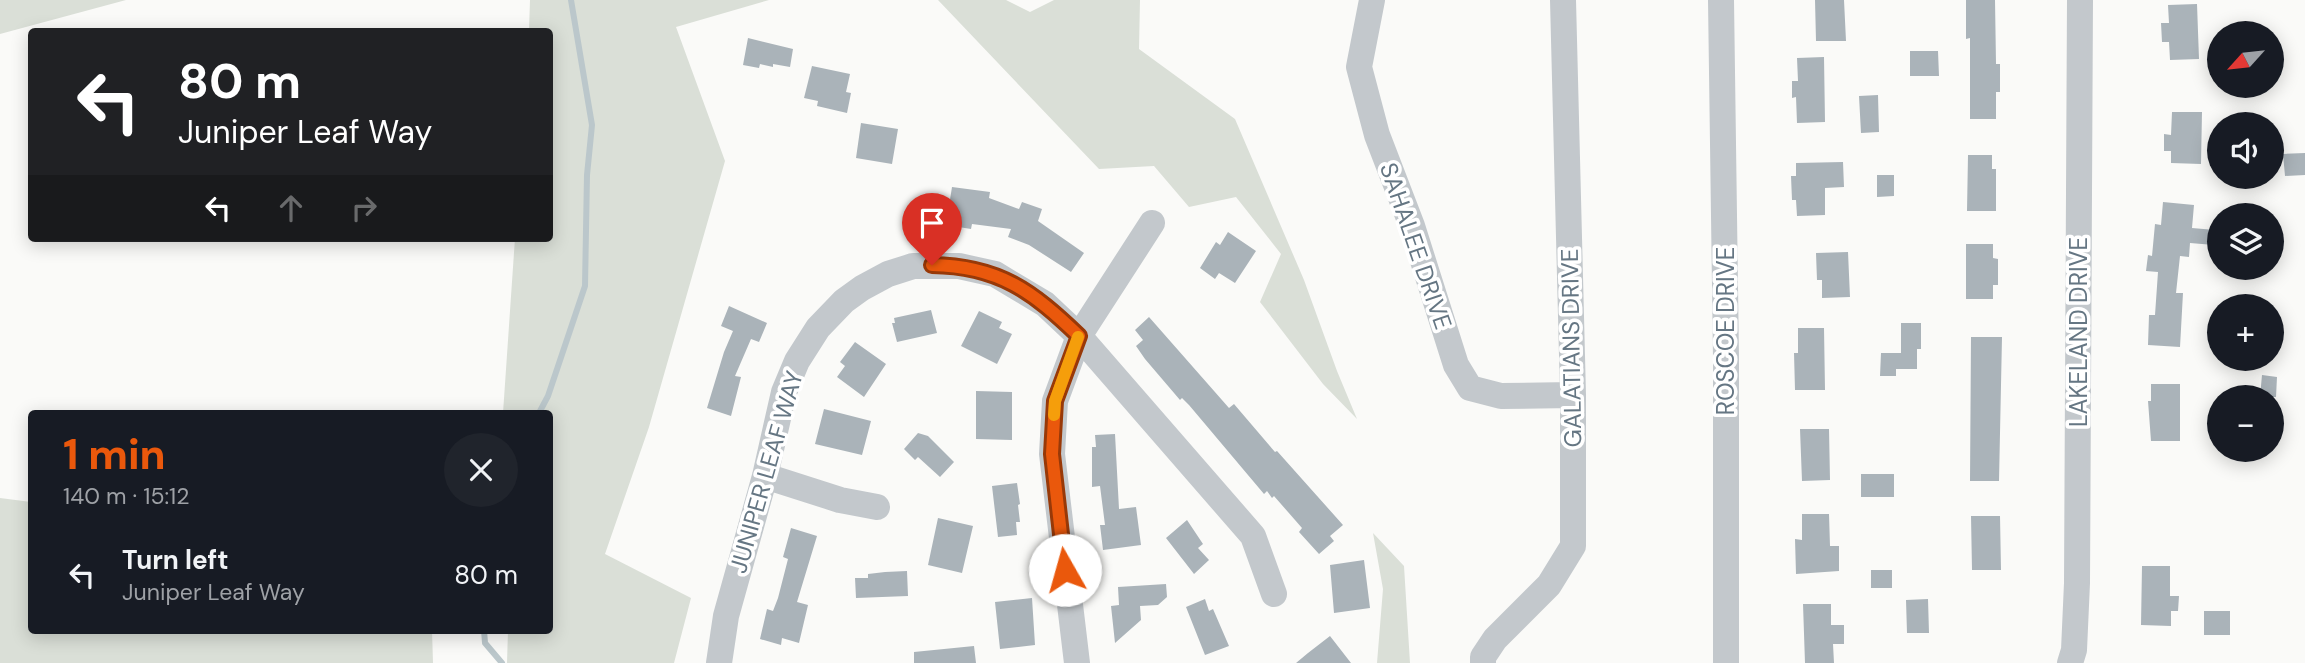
<!DOCTYPE html>
<meta charset="utf-8">
<style>
body{margin:0;font-family:"DM Sans",sans-serif;background:#20242c;color:#f1f3f6;height:100vh;display:flex;flex-direction:column;font-size:26px;white-space:nowrap}
*{box-sizing:border-box;margin:0}
p{font-size:23px;color:#9ea1a6}
.icon{flex:none;width:38px;height:38px;fill:none;stroke:currentColor;stroke-width:2;stroke-linecap:round;stroke-linejoin:round}
.map{position:relative;flex:1;overflow:hidden}
.drawer{position:absolute;left:28px;top:410px;width:525px;height:224px;display:flex;flex-direction:column;background:#171b24;border-radius:7px;box-shadow:0 4px 18px #0003}
.drawer>*{flex:none}
.banner{position:absolute;left:28px;top:28px;width:525px;height:214px;border-radius:7px;box-shadow:0 4px 18px #0003;background:#202124;color:#fff;overflow:hidden}
.needle{width:46px;rotate:243deg}
.buttons{position:absolute;left:2207px;top:21px;display:grid;gap:14px}
.buttons a{display:grid;place-items:center;width:77px;height:77px;border-radius:50%;background:#171b24;box-shadow:0 4px 18px #0003;font-size:35px}
.pin{position:absolute;display:grid;place-items:center;width:60px;height:60px;color:#fff;margin:-72px -30px;border-radius:50% 50% 50% 0;rotate:-45deg;box-shadow:0 0 7px #0007}
.pin .icon{rotate:45deg}
.me{position:absolute;width:77px;margin:-38px;rotate:353deg;stroke-linejoin:round;filter:drop-shadow(0 0 5px #0008)}
.turn{display:flex;align-items:center;gap:24px;height:147px;padding:0 35px;font-size:32px}
.turn .icon{width:91px;height:91px;stroke-width:2.5}
.turn b{display:block;font-size:49px;line-height:60px}
.lanes{display:flex;align-items:center;height:66px;padding:0 35px;background:#0003;justify-content:center;gap:35px;direction:ltr}
.lanes .off{opacity:.35}
.round{display:grid;place-items:center;flex:none;width:74px;height:74px;border-radius:37px;background:#20242c}
.overview{display:flex;align-items:center;justify-content:space-between;height:119px;padding:0 35px}
h1{font-size:42px;font-weight:800;line-height:52px;color:#ea580c}
ul{padding:0;list-style:none}
li{display:flex;align-items:center;gap:21px;height:91px;padding:0 35px}
li div{flex:1}
li b{display:block;font-size:26px}
li em{font-style:normal}
.map>svg:first-child{display:block}
</style>
<div class="map">
<svg width="2305" height="663" viewBox="0 0 2305 663">
<rect width="100%" height="100%" fill="#fafaf8"/>
<path fill="#dadfd7" d="M 0,0 L 126,0 L 0,34 Z
M 530,0 L 769,0 L 676,27 L 725,161 L 649,427 L 605,554 L 691,598 L 674,663 L 507,663 L 508,630 L 550,630 L 550,413 L 503,413 L 515,238 L 550,238 L 550,32 L 529,31 Z
M 938,0 L 1006,0 L 1030,12 L 1054,0 L 1140,0 L 1139,49 L 1235,119 L 1304,280 L 1337,371 L 1357,419 L 1323,384 L 1260,302 L 1281,254 L 1236,197 L 1189,207 L 1154,166 L 1099,169 Z
M 0,498 L 31,502 L 32,630 L 432,630 L 433,663 L 0,663 Z
M 1373,533 L 1404,566 L 1410,663 L 1377,663 L 1383,589 Z"/>
<g fill="none" stroke-linecap="round" stroke-linejoin="round">
<path stroke="#bbc7cb" stroke-width="6" d="M 539,413 L 548,396 L 585,286 L 587,175 L 592,125 L 571,0
M 484,630 L 485,643 L 502,663"/>
</g>
<path fill="#aab3b9" d="M 1815,0 L 1844,0 L 1846,41 L 1816,41 Z
M 1966,0 L 1995,0 L 1996,64 L 2000,64 L 2000,92 L 1996,92 L 1996,119 L 1970,119 L 1970,38 L 1966,39 Z
M 2197,4 L 2199,59 L 2170,60 L 2169,42 L 2162,42 L 2161,23 L 2169,23 L 2168,5 Z
M 748,38 L 793,49 L 790,67 L 773,64 L 773,67 L 760,64 L 759,68 L 743,65 Z
M 1910,51 L 1938,51 L 1939,76 L 1910,76 Z
M 1824,57 L 1825,122 L 1797,123 L 1796,97 L 1792,98 L 1792,81 L 1798,81 L 1797,58 Z
M 812,66 L 850,74 L 846,92 L 851,93 L 847,113 L 817,106 L 818,101 L 804,98 Z
M 1878,95 L 1879,132 L 1861,133 L 1859,96 Z
M 2172,112 L 2202,112 L 2201,164 L 2171,163 L 2171,151 L 2164,151 L 2164,134 L 2171,135 Z
M 861,123 L 898,129 L 892,164 L 856,158 Z
M 2305,153 L 2305,175 L 2285,176 L 2283,154 Z
M 1968,155 L 1992,155 L 1992,169 L 1996,169 L 1996,211 L 1967,211 Z
M 1843,162 L 1844,187 L 1825,188 L 1825,215 L 1797,216 L 1796,200 L 1792,200 L 1791,176 L 1796,176 L 1796,163 Z
M 1877,175 L 1894,175 L 1894,196 L 1877,197 Z
M 952,187 L 990,192 L 989,198 L 1019,209 L 1022,202 L 1042,209 L 1038,221 L 1084,253 L 1071,272 L 1029,245 L 1008,237 L 1011,229 L 972,224 L 971,229 L 946,225 Z
M 2163,202 L 2194,205 L 2192,228 L 2215,230 L 2214,245 L 2190,243 L 2189,257 L 2180,256 L 2176,293 L 2183,293 L 2180,347 L 2148,345 L 2149,315 L 2155,315 L 2158,272 L 2146,271 L 2148,255 L 2152,256 L 2155,224 L 2161,225 Z
M 1228,232 L 1256,251 L 1235,283 L 1219,273 L 1215,279 L 1200,268 L 1216,242 L 1220,245 Z
M 1966,244 L 1993,244 L 1993,258 L 1998,259 L 1998,285 L 1993,285 L 1993,299 L 1966,299 Z
M 1848,252 L 1850,297 L 1822,298 L 1822,280 L 1817,280 L 1816,253 Z
M 729,306 L 767,323 L 759,342 L 751,339 L 735,376 L 741,377 L 731,416 L 707,408 L 724,352 L 733,331 L 721,326 Z
M 931,310 L 937,333 L 897,342 L 892,323 L 895,323 L 894,318 Z
M 979,311 L 1002,322 L 999,328 L 1012,334 L 997,364 L 961,346 Z
M 1149,317 L 1229,408 L 1234,404 L 1275,452 L 1277,451 L 1343,525 L 1330,536 L 1334,541 L 1319,554 L 1299,532 L 1302,528 L 1274,496 L 1272,498 L 1267,491 L 1264,494 L 1189,405 L 1182,398 L 1180,400 L 1145,359 L 1136,346 L 1143,340 L 1135,330 Z
M 1901,323 L 1921,323 L 1921,349 L 1917,349 L 1917,369 L 1896,369 L 1896,376 L 1880,376 L 1881,353 L 1901,353 Z
M 1798,328 L 1824,328 L 1825,390 L 1795,390 L 1794,353 L 1798,353 Z
M 1971,337 L 2002,337 L 1999,481 L 1970,481 Z
M 855,342 L 886,364 L 864,397 L 837,377 L 845,366 L 840,362 Z
M 2262,375 L 2277,377 L 2276,397 L 2260,397 Z
M 2151,384 L 2180,384 L 2180,441 L 2151,441 L 2148,401 L 2151,401 Z
M 976,391 L 1012,392 L 1012,440 L 976,439 Z
M 824,409 L 871,421 L 862,455 L 815,444 Z
M 1800,429 L 1829,429 L 1830,480 L 1802,481 Z
M 918,433 L 928,436 L 954,462 L 940,477 L 918,457 L 915,460 L 904,449 Z
M 1115,434 L 1119,509 L 1136,507 L 1141,545 L 1103,550 L 1100,525 L 1105,525 L 1100,486 L 1092,487 L 1092,447 L 1096,447 L 1095,435 Z
M 1861,474 L 1894,474 L 1894,497 L 1861,497 Z
M 1017,483 L 1020,504 L 1018,505 L 1020,522 L 1016,522 L 1017,535 L 998,537 L 992,486 Z
M 1802,514 L 1829,514 L 1830,546 L 1839,546 L 1839,571 L 1796,574 L 1795,539 L 1802,540 Z
M 1971,516 L 2000,516 L 2001,570 L 1972,570 Z
M 938,518 L 973,526 L 962,573 L 928,565 Z
M 1187,520 L 1203,544 L 1198,548 L 1209,560 L 1194,574 L 1166,538 Z
M 791,528 L 817,536 L 797,602 L 808,605 L 799,643 L 782,638 L 781,645 L 760,639 L 767,609 L 773,611 L 778,598 L 788,559 L 783,557 Z
M 1364,560 L 1370,608 L 1334,613 L 1330,565 Z
M 2142,566 L 2170,566 L 2170,596 L 2179,596 L 2178,611 L 2171,611 L 2171,626 L 2141,625 Z
M 1871,570 L 1892,570 L 1892,588 L 1871,588 Z
M 907,571 L 908,596 L 856,598 L 855,578 L 868,578 L 868,574 L 885,572 Z
M 1166,584 L 1167,597 L 1158,605 L 1140,606 L 1141,620 L 1115,643 L 1111,606 L 1119,605 L 1118,587 Z
M 1032,598 L 1035,645 L 1000,649 L 995,602 Z
M 1205,599 L 1209,611 L 1213,609 L 1229,646 L 1205,655 L 1186,607 Z
M 1928,599 L 1929,633 L 1907,633 L 1906,600 Z
M 1803,604 L 1831,604 L 1831,625 L 1844,625 L 1844,644 L 1833,644 L 1834,663 L 1805,663 Z
M 2204,611 L 2230,611 L 2230,635 L 2204,635 Z
M 1330,636 L 1351,663 L 1296,663 L 1308,653 Z
M 974,646 L 976,663 L 914,663 L 914,652 Z"/>
<g fill="none" stroke-linecap="round" stroke-linejoin="round">
<path stroke="#c3c8cc" stroke-width="26" d="M 1372,0 L 1359,67 L 1377,135 L 1412,226 L 1456,365 L 1470,388 L 1501,396 L 1573,395
M 1721,0 L 1726,358 L 1726,663
M 765,476 L 840,500 L 877,507
M 719,663 L 726,616 L 765,476 L 784,392 L 797,361 L 818,328 L 844,301 L 862,288 L 888,274 L 913,266 L 959,266 L 995,274 L 1045,304 L 1079,336 L 1253,536 L 1274,594
M 1077,663 L 1052,454 L 1055,401 L 1079,336 L 1152,223
M 1483,663 L 1483,657 L 1495,639 L 1549,585 L 1573,546 L 1573,395 L 1563,0
M 2070,663 L 2074,650 L 2077,583 L 2080,0"/>
</g>
<g fill="none" stroke-linecap="round" stroke-linejoin="round">
<g stroke="#983908" stroke-width="18">
<path id="route" d="M 932,265 C 999,266 1032,291 1079,336 L 1055,401 L 1052,454 L 1065,570"/>
</g>
<use href="#route" stroke="#ea580c" stroke-width="12"/>
<path stroke="#f59e0b" stroke-width="12" d="M 1054,415 L 1055,401 L 1078,337"/>
</g>
<g text-anchor="middle" dominant-baseline="central" stroke-width="7" stroke-linejoin="round" paint-order="stroke">
<g font-size="24" fill="#657683" stroke="#fff">
<text transform="translate(1416 246) rotate(71)">SAHALEE DRIVE</text>
<text transform="translate(1725 331) rotate(-90)">ROSCOE DRIVE</text>
<text transform="translate(2078 332) rotate(-90)">LAKELAND DRIVE</text>
<text transform="translate(1571 348) rotate(-91)">GALATIANS DRIVE</text>
<text transform="translate(766 472) rotate(-74)">JUNIPER LEAF WAY</text>
</g>
</g>
</svg>
<div class="buttons">
<a><svg class="needle" viewBox="-14 -14 28 28"><path d="M0-13l5 13h-10z" fill="#e53935"/><path d="M0 13l5-13h-10z" fill="#9ea1a6"/></svg></a>
<a><svg class="icon" aria-label="sound" viewBox="0 0 24 24"><path d="M4 9h4l5-4v14l-5-4H4zM17 9q2 3 0 6"/></svg></a>
<a><svg class="icon" aria-label="layers" viewBox="0 0 24 24"><path d="M12 4l9 5-9 5-9-5zM3 14l9 5 9-5"/></svg></a>
<a>+</a>
<a>−</a>
</div>
<div class="pin" style="left:932px;top:265px;background:#d93025"><svg class="icon" aria-label="arrive" viewBox="0 0 24 24"><path d="M6 21V4h12l-3 4 3 4H6"/></svg></div>
<svg class="me" style="left:1065px;top:570px" viewBox="-20 -20 40 40"><circle r="19" fill="#fff"/><path d="M0-13L10 11 0 6-10 11z" fill="#ea580c"/></svg>
<div class="banner">
<div class="turn"><svg class="icon" aria-label="left" viewBox="0 0 24 24"><path d="M17 20v-9H6M10 6l-5 5 5 5"/></svg><div><b>80 m</b>Juniper Leaf Way</div></div>
<div class="lanes"><svg class="icon" aria-label="left" viewBox="0 0 24 24"><path d="M17 20v-9H6M10 6l-5 5 5 5"/></svg><svg class="icon off" aria-label="ahead" viewBox="0 0 24 24"><path d="M12 20V5M6 11l6-6 6 6"/></svg><svg class="icon off" aria-label="right" viewBox="0 0 24 24"><path d="M7 20v-9h11M14 6l5 5-5 5"/></svg></div>
</div>
<section class="drawer">
<div class="overview"><div><h1>1 min</h1><p>140 m · 15:12</p></div><a class="round"><svg class="icon" aria-label="close" viewBox="0 0 24 24"><path d="M6 6l12 12M18 6L6 18"/></svg></a></div>
<ul>
<li><svg class="icon" aria-label="left" viewBox="0 0 24 24"><path d="M17 20v-9H6M10 6l-5 5 5 5"/></svg><div><b>Turn left</b><p>Juniper Leaf Way</p></div><em>80 m</em></li>
</ul>
</section>
</div>
